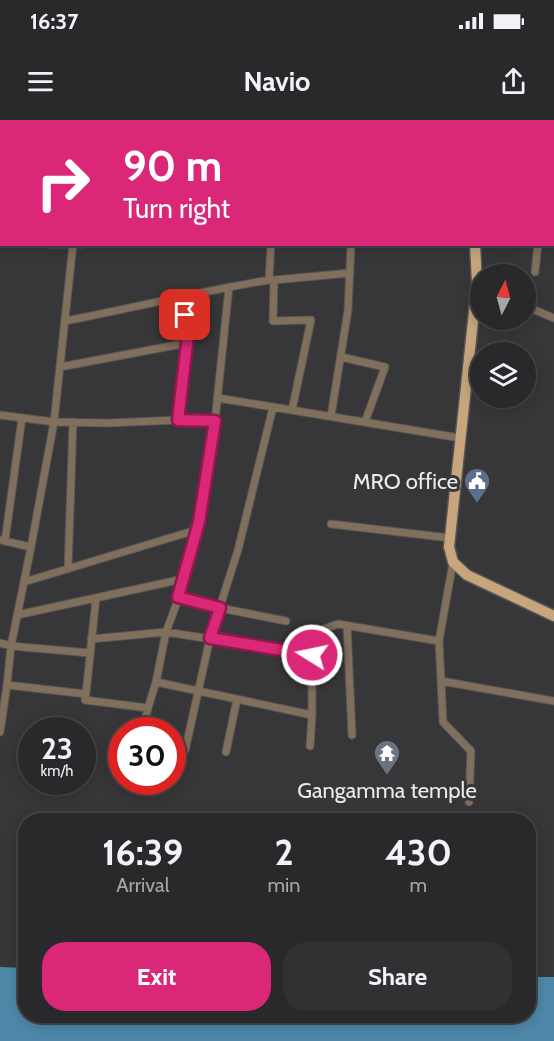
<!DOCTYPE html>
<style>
body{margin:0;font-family:Cabin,sans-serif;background:#313032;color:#f1f3f6;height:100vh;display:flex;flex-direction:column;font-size:22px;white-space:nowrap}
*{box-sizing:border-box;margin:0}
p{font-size:20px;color:#a5a6a8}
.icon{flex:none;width:33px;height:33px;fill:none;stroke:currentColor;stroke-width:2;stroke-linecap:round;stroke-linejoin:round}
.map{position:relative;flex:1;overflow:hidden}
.drawer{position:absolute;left:18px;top:693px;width:518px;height:210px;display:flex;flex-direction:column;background:#29282a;border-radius:24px;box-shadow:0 3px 15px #0003,0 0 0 2px #454447}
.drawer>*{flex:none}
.guide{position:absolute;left:0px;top:0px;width:555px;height:126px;box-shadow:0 3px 15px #0003,0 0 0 2px #454447;background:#db2777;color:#fff;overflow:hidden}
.needle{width:39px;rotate:6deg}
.tools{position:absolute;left:470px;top:144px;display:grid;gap:12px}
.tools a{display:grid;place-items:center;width:66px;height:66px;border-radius:50%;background:#29282a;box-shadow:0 3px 15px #0003,0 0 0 2px #454447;font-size:30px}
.speed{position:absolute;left:18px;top:597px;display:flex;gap:12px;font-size:30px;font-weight:700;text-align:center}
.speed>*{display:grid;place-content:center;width:78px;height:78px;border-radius:50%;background:#29282a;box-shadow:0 3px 15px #0003,0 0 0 2px #454447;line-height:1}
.speed small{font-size:15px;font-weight:400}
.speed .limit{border:9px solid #d22;background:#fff;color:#111}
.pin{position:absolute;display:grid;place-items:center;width:51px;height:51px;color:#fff;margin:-26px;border-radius:12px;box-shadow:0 3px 9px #0006}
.me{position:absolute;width:66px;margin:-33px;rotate:280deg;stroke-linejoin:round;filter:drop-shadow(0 0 4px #0008)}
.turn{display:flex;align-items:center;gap:21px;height:126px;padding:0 24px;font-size:27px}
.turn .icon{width:78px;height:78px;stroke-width:2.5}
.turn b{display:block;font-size:42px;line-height:51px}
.eta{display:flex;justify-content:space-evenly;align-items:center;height:102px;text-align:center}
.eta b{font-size:36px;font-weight:700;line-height:42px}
.action{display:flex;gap:12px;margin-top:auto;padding:12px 24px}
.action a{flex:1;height:69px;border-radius:24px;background:#db2777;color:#fff;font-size:24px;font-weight:700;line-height:69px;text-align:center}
.action a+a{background:#313032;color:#f1f3f6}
.status{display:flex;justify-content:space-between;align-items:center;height:42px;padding:0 30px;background:#29282a;direction:ltr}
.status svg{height:16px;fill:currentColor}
header{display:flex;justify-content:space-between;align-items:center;height:78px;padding:0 24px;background:#29282a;font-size:27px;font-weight:700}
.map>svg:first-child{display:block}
</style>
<div class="status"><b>16:37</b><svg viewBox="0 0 49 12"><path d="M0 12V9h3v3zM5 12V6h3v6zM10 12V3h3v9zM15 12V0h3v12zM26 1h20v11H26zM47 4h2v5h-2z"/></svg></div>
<header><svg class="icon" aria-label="menu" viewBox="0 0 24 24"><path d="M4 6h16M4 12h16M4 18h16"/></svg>Navio<svg class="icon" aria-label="share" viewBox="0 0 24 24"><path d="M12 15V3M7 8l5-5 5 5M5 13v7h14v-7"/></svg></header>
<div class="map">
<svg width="554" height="921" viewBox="0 0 554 921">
<rect width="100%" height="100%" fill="#373638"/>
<path fill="#4e88a9" d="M 0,847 L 25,848 L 26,896 L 528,896 L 528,857 L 554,857 L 554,921 L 0,921 Z"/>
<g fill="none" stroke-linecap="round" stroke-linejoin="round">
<g stroke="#545355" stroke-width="9">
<path id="street" d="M 57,0 L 60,2
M 172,0 L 173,2
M 492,0 L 495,2
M 0,2 L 1,0
M 121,2 L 122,0
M 274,2 L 278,0
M 508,2 L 509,0
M 0,40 L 2,40
M 0,123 L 2,123
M 50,124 L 83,124
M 535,152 L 538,124
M 269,160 L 274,160 L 273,201 L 311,200 L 292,290
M 274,160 L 350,153
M 183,177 L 187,223
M 525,186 L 554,198
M 65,201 C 133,188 201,171 269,160 L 271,124
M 341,237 L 385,247 L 365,302
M 60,247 L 187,223 L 178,300 L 108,303 L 54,302 L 73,124
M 273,287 L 460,318
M 0,295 L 54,302 L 31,427 L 0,420
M 331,296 L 348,190 L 351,124
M 178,300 L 215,301
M 331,404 L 450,418
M 5,421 L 22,298
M 31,427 L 11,526 L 7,565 L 86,574 L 85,580 L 148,588 L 156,562 L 166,512 L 179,477 L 199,401 L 215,301 L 229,167
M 68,449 L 73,302
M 24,462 L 196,410
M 179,477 L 220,488 L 286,501
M 17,495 L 183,459
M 347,506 L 352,615
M 91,519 L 166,512 L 312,535
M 439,521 L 443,602 L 471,631 L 469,682
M 0,523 L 11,526 L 90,533
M 441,561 L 554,581
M 156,562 L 312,595 L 312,513 L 338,504 L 439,521 L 453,442
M 86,574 L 96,478
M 143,610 L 148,588
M 0,612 L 7,565
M 310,626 L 312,595
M 185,631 L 210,518 L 238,430 L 273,287 L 218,278
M 226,632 L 237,579"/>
</g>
<g stroke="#545355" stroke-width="13">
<path id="primary" d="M 448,0 L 448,2
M 475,124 L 477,163 L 449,427 L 453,442 L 467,455 L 554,496"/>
</g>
<use href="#street" stroke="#7f6f5b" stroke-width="7"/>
<use href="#primary" stroke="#c7a67d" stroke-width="10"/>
</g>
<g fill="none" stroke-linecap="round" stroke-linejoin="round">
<g stroke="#8e194d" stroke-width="15">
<path id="route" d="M 185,195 L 187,223 L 178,300 L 215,301 L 199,402 L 178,477 L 220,488 L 210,518 L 312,535"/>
</g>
<use href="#route" stroke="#db2777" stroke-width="10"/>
</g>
<defs>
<g id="civic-pin" transform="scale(1.35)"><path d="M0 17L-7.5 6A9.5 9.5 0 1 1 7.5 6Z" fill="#5c6f8a" stroke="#373638"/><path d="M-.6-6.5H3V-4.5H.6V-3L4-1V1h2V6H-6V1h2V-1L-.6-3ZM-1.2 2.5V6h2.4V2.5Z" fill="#fff"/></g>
<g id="temple-pin" transform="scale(1.35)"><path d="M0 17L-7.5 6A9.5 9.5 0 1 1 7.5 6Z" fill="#6b7280" stroke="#373638"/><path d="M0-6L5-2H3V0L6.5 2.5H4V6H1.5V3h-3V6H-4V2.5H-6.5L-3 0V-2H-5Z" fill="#fff"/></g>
</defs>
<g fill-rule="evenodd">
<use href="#civic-pin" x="477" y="361"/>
<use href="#temple-pin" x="387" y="633"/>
</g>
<g text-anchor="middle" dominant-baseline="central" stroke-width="6" stroke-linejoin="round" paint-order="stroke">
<g font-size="22" fill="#ebeaec" stroke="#373638" text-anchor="end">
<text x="458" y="361">MRO office</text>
<text x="387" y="670" text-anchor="middle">Gangamma temple</text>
</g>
</g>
</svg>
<div class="tools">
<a><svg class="needle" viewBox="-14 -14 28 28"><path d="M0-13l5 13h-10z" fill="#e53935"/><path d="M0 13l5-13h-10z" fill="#a5a6a8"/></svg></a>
<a><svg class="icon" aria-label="layers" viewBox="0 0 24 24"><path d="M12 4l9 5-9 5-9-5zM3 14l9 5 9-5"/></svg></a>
</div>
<div class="speed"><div>23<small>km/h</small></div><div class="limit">30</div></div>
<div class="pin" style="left:185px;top:195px;background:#d93025"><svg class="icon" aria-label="arrive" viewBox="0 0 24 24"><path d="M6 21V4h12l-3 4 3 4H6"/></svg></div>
<svg class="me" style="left:312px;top:535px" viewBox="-20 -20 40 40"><circle r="17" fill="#db2777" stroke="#fff" stroke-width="3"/><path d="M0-11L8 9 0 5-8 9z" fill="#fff"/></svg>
<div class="guide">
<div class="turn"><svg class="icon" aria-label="right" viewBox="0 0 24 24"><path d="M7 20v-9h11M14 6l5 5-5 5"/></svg><div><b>90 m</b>Turn right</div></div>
</div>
<section class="drawer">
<div class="eta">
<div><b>16:39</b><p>Arrival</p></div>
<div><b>2</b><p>min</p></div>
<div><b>430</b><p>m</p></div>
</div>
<div class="action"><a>Exit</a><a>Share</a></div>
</section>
</div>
